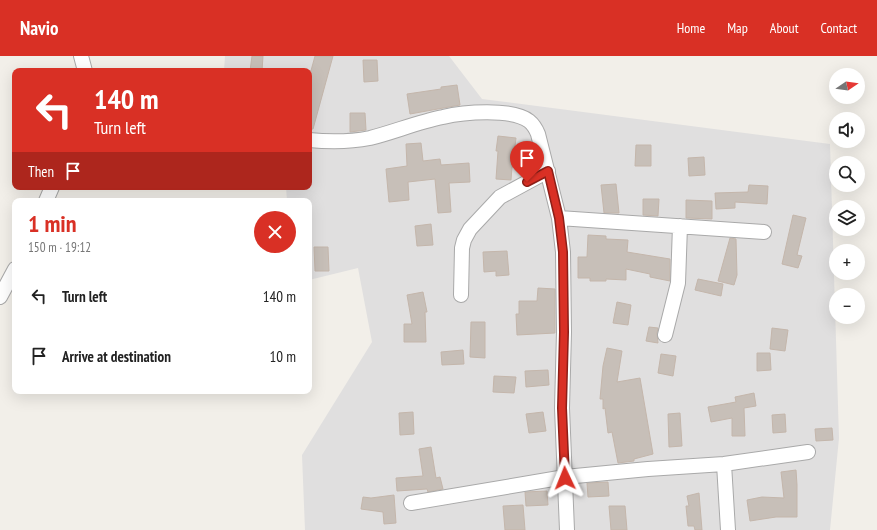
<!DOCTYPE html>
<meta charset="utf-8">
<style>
body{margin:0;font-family:"PT Sans Narrow",sans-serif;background:#f6f6f6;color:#222;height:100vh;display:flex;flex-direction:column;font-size:15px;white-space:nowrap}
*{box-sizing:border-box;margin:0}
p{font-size:13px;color:#767676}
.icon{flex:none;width:22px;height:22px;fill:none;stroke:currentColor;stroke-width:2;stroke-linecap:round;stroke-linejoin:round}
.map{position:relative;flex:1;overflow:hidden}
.details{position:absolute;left:12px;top:142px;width:300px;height:196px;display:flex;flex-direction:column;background:#fff;border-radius:8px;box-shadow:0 4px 16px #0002}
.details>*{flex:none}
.hud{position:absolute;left:12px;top:12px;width:300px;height:122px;border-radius:8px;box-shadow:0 4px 16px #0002;background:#d93025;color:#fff;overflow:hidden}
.needle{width:26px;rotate:77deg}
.fabs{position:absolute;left:829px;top:12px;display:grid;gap:8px}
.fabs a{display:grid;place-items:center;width:36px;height:36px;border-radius:50%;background:#fff;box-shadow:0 4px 16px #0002;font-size:20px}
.pin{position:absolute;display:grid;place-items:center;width:34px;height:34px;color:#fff;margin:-41px -17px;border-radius:50% 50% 50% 0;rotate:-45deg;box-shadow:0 0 4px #0007}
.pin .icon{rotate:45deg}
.me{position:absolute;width:44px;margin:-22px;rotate:358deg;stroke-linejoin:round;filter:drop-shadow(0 0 3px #0008)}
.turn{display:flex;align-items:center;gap:14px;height:84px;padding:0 16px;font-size:18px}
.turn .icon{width:52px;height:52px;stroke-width:2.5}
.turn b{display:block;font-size:28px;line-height:34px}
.then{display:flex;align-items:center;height:38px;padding:0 16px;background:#0003;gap:8px;font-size:15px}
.round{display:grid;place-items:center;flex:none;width:42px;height:42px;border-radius:21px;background:#f6f6f6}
.overview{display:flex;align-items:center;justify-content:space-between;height:68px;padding:0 16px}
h1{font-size:24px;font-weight:800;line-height:30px;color:#d93025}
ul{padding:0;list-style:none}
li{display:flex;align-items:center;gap:12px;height:60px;padding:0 16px}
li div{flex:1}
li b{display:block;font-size:15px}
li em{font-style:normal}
header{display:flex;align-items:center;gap:24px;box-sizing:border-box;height:56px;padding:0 20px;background:#d93025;color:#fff}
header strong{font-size:19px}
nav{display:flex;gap:22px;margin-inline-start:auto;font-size:14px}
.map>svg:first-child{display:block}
</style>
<header>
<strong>Navio</strong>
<nav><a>Home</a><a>Map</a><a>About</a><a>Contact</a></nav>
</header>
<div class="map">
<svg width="877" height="474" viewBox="0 0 877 474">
<rect width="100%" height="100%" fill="#f2efe9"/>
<path fill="#e0dfdf" d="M 225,0 L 449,0 L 482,43 L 830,88 L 839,382 L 830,474 L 305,474 L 302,399 L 372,286 L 358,212 L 309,224 L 309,145 L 287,145 L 286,131 L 309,131 L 309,15 L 224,15 Z"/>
<path fill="#c7bfb8" stroke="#c4b6ab" d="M 252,0 L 263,0 L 262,15 L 250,15 Z
M 315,0 L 333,0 L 313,73 L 309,73 L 309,22 Z
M 363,4 L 377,4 L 378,25 L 364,26 Z
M 457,29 L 460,49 L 410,58 L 407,38 L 441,33 L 441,31 Z
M 350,57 L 365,57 L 366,74 L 350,76 Z
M 498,80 L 516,82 L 514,98 L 534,97 L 537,109 L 512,111 L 511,124 L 496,123 L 498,95 L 496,95 Z
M 421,87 L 423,105 L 440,103 L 441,109 L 469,107 L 470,126 L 449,127 L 451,156 L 438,157 L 435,123 L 408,126 L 409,144 L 389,146 L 386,113 L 407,110 L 406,88 Z
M 636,89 L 651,89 L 651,110 L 635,110 Z
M 704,101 L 705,119 L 689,120 L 688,102 Z
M 616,128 L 619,157 L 604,157 L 601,129 Z
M 749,129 L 768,130 L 767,148 L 735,146 L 735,152 L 716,153 L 715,137 L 748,136 Z
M 643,143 L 659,143 L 658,160 L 643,159 Z
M 686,144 L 712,145 L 712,163 L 686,162 Z
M 793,159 L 806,162 L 797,199 L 802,200 L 798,212 L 782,208 Z
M 431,168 L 433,189 L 417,190 L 415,170 Z
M 588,179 L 606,180 L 606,183 L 628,184 L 627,196 L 670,203 L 670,225 L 650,221 L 650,218 L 626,213 L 626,224 L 606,223 L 606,225 L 590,225 L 590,222 L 578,222 L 578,201 L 587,201 Z
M 730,182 L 736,183 L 737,219 L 734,229 L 718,225 Z
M 314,191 L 328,191 L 329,215 L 315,215 Z
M 507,195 L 509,219 L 496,220 L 496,215 L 484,216 L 483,196 Z
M 698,223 L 723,228 L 721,240 L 695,234 Z
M 538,232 L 555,233 L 555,277 L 517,279 L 516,258 L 519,258 L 519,245 L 537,245 Z
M 423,236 L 427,256 L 425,256 L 426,286 L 404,286 L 404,268 L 412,268 L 407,239 Z
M 617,246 L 631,249 L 628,269 L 613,267 Z
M 471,266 L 485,266 L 485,302 L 470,301 Z
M 649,271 L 658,272 L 657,277 L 658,287 L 646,285 Z
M 772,272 L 788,274 L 785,295 L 770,293 Z
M 607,292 L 622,295 L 617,326 L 640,322 L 653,398 L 634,403 L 634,405 L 618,407 L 612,376 L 608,377 L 605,352 L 603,353 L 603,343 L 600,343 L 603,310 Z
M 463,294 L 464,308 L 442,309 L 441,296 Z
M 757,297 L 770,297 L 771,314 L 757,315 Z
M 661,298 L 676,300 L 673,320 L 658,317 Z
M 548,314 L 549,329 L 526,331 L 525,315 Z
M 494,320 L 516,321 L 514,337 L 493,336 Z
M 754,337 L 756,350 L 744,352 L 745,380 L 732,380 L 732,362 L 711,366 L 708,351 L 736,346 L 735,341 Z
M 413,356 L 414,378 L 400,379 L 399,357 Z
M 543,356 L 546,375 L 529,377 L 526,358 Z
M 680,357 L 682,390 L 669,391 L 668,358 Z
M 785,358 L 786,376 L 773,377 L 772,359 Z
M 832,372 L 833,384 L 816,385 L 815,373 Z
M 431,391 L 436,422 L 440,421 L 443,433 L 428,436 L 427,433 L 397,435 L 396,422 L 423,420 L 419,393 Z
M 796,414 L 797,429 L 797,461 L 776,461 L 750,465 L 747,444 L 762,441 L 784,442 L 781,416 Z
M 608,426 L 609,440 L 588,441 L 587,427 Z
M 547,435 L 548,449 L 526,450 L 525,436 Z
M 699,437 L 702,474 L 695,474 L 694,470 L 688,470 L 686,450 L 689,450 L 687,440 Z
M 394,439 L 396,467 L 384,468 L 383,456 L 361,453 L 363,441 L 371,442 Z
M 523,449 L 525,474 L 505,474 L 503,450 Z
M 609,450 L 625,450 L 627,474 L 611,474 Z"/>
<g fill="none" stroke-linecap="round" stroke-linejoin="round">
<g stroke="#a9a9a9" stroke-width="16">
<path id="street" d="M 81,0 L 85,15
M 309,84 C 329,86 350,86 370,82 C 394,76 418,66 443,61 C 463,56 512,52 529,65 C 534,69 536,73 538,78 L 559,162 L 563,196 L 564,276 L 562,352 L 567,474
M 46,145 L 52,131
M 559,162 L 764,176
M 461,239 L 462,192 L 464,184 L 470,173 L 500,141 L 548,115
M 0,241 L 15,213
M 665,279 L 678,227 L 680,170
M 724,408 L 728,474
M 411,447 L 565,421 L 648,413 L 724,408 L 808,396"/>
</g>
<use href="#street" stroke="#fff" stroke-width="14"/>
</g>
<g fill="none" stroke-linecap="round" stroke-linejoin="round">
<g stroke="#8d1f18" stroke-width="10">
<path id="route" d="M 527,126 L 548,115 L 559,162 L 563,196 L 564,276 L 562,352 L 565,422"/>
</g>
<use href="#route" stroke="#d93025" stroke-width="7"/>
</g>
</svg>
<div class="fabs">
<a><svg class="needle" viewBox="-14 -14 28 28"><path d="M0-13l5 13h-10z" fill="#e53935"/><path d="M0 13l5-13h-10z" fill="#767676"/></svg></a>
<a><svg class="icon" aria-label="sound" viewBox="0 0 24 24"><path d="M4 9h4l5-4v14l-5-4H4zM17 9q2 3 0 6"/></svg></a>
<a><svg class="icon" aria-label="search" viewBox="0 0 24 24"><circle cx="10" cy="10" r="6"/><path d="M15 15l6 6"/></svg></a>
<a><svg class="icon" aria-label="layers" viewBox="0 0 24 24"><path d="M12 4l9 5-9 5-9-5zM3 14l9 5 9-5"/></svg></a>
<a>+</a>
<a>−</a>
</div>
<div class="pin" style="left:527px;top:126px;background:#d93025"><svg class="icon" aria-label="arrive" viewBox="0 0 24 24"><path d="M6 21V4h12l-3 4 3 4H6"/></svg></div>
<svg class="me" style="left:565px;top:422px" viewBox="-20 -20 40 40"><path d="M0-17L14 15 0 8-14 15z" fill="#d93025" stroke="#fff" stroke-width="4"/></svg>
<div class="hud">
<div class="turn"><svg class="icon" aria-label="left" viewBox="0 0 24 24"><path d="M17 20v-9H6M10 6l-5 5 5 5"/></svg><div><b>140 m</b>Turn left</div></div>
<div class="then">Then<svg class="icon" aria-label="arrive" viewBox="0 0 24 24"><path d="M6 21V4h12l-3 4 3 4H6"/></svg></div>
</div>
<section class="details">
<div class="overview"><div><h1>1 min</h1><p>150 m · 19:12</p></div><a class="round" style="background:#d93025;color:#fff"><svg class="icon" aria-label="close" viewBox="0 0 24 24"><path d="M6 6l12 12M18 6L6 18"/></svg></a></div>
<ul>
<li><svg class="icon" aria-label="left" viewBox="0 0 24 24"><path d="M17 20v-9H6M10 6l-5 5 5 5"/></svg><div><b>Turn left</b></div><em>140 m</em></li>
<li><svg class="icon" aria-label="arrive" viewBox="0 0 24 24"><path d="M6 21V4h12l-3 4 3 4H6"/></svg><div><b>Arrive at destination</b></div><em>10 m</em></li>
</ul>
</section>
</div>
